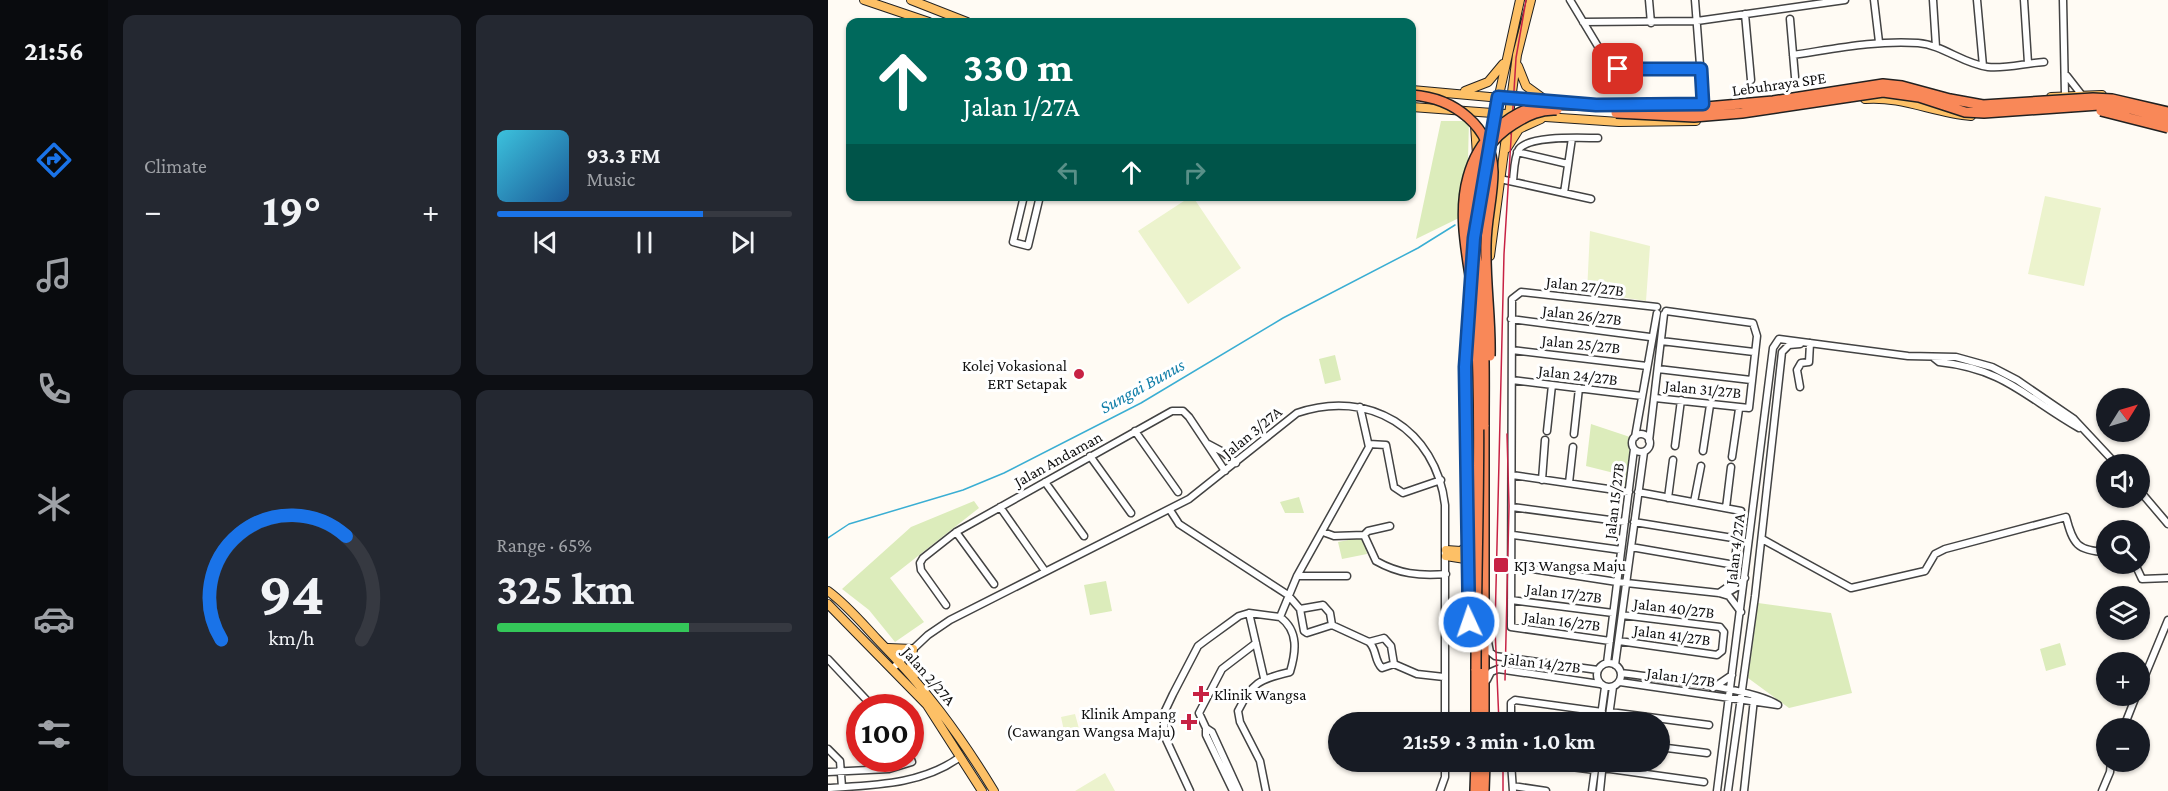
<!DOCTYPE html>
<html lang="en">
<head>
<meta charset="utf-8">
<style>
	body { margin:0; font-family:"Crimson Pro",serif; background:#242831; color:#f1f3f6; height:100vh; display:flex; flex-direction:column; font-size:22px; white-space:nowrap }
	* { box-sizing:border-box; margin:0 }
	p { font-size:20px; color:#9ea1a6 }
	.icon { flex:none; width:33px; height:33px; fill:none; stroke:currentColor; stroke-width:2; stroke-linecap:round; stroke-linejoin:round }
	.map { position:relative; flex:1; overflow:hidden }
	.sheet { display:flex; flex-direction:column; gap:15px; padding:15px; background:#0d0f14; width:720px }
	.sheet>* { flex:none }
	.banner { position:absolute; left:18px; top:18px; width:570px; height:183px; border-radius:12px; box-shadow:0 2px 4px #0004; background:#00695c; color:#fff; overflow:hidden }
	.needle { width:39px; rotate:53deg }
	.controls { position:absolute; left:1268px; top:388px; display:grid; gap:12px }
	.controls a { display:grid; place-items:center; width:54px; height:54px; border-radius:50%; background:#171b24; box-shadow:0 2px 4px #0004; font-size:30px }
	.speed { position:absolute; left:18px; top:694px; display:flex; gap:12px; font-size:30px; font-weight:700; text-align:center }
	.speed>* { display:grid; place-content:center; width:78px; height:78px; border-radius:50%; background:#171b24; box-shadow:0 2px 4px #0004; line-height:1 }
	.speed .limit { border:9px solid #d22; background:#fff; color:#111 }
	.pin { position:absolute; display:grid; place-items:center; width:51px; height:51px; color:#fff; margin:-26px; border-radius:12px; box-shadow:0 3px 9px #0006 }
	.me { position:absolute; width:66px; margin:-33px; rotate:357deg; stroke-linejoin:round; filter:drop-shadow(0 0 4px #0008) }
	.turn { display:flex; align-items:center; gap:21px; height:126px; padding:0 18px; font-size:27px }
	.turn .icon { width:78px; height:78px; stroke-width:2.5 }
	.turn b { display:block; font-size:42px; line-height:51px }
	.lanes { display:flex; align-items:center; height:57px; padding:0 18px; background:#0003; justify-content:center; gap:30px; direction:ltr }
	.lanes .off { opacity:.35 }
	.big { font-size:45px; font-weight:700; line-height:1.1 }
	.sheet .tile { flex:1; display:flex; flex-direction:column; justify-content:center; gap:9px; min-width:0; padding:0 21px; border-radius:12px; background:#242831 }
	.sheet .dial { align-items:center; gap:0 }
	.dial svg { height:156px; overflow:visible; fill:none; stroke:#363941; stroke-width:7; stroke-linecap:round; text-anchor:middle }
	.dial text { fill:#f1f3f6; stroke:none }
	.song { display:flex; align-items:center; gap:18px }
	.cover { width:72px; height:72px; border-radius:9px; background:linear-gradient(135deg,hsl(190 70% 55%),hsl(210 70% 35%)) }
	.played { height:6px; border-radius:3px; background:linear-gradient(90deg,#1a73e8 70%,#363941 70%) }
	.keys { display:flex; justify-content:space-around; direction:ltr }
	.heat { display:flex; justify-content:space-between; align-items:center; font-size:33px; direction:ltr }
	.charge { height:9px; border-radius:4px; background:linear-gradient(90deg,#34c759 65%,#363941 0) }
	.sheet .tiles { flex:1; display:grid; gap:15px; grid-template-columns:repeat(2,1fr) }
	.trip { position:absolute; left:500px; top:712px; width:342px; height:60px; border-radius:30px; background:#171b24; box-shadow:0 2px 4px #0004; font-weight:700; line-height:60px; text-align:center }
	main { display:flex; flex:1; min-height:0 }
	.tab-bar { display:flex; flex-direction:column; width:108px; justify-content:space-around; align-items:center; background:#090b0e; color:#9ea1a6 }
	.tab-bar .icon { width:42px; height:42px }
	.tab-bar .selected { color:#1a73e8 }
	.tab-bar b { font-size:27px; color:#f1f3f6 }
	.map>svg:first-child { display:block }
</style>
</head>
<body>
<main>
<nav class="tab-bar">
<b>21:56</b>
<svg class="icon selected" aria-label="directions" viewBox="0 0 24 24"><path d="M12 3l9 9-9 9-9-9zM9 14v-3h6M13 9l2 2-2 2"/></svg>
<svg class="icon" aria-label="music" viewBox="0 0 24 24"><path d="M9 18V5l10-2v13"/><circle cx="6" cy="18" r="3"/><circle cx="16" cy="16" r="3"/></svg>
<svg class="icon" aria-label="phone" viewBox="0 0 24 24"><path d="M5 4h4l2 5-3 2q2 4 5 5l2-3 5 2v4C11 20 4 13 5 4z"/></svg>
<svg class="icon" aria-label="climate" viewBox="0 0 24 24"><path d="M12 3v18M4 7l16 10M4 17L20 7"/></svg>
<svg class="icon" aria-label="car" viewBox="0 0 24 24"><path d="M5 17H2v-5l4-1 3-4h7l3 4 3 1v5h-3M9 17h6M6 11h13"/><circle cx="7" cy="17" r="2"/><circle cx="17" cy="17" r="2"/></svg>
<svg class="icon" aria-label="filters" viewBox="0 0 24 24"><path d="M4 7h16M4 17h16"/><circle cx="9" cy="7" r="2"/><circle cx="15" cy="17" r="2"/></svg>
</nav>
<section class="sheet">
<div class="tiles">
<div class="tile"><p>Climate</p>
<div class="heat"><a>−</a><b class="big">19°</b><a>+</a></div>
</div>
<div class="tile">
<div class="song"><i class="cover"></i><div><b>93.3 FM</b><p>Music</p></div></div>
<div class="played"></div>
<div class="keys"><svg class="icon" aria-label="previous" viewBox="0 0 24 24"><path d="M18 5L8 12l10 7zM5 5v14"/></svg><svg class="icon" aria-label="pause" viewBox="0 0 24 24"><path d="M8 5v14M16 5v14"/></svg><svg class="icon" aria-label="next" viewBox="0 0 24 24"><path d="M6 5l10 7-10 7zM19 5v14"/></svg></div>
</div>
<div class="tile dial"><svg viewBox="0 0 100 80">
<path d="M14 69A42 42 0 1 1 86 69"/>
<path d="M14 69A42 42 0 0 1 78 16" stroke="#1a73e8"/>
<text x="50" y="56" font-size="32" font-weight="700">94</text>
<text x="50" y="72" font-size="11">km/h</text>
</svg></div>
<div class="tile"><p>Range · 65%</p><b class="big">325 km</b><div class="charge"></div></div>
</div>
</section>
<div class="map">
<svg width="1340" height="791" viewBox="0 0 1340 791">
	<rect width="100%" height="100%" fill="#fffbf4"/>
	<!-- green -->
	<path fill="#dcecbb" d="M613 121H641L640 159 631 218 588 239Z
		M507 355 513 380 497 384 491 359Z
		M763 424 802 437 799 490 785 488 786 473 758 466Z
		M471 497 476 513H457L452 502Z
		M146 501 151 508 62 578 96 622 67 642 41 610 14 589 83 527Z
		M531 538 537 543 539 554 514 559 510 542Z
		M278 581 284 611 262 615 256 585Z
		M930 603 1003 613 1024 693 961 708 920 678Z
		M1232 643 1238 665 1218 671 1212 649Z"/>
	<!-- pitch -->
	<path fill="#ecf3cd" d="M1217 196 1273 208 1256 286 1200 274Z
		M362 197H365L413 268 360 304 310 231Z
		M762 231 822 246 818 301 759 292Z
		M247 714 253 736 238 740 233 717Z
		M277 773 287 791H247Z"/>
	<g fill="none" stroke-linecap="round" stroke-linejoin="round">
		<!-- stream -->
		<path stroke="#3aaed3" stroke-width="1.5" d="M0 538 21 524 135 490 176 473 313 403 455 318 590 248 627 225"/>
		<!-- minor casing -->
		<g stroke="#434343" stroke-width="9">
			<path id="minor" d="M742 0 783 68 873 69
				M821 0 823 23
				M867 0 875 104
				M1046 0 1051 42
				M1105 0 1108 47
				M1149 0 1155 66
				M1196 0 1200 63
				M1235 0 1237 95
				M917 14 923 80
				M962 19 967 77
				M755 22 869 21 1017 0
				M965 55C1006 49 1048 40 1090 43 1115 45 1135 64 1160 67 1177 69 1198 63 1216 62
				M1239 76 1253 94
				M689 152 740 164
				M672 179 763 199
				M685 181C686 172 686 157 691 149 702 135 753 138 770 138
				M736 193 744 138
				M196 196 185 242 200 246 212 196
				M683 319 822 337
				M833 341 926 352
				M684 350 819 366
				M1106 358 1111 362C1177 369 1198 398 1251 428
				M830 369 923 380
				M684 380 814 396
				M972 387 969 370 973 363 981 362 982 343
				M827 398 921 408 929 336 925 323 838 311
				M307 431 350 492
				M719 431 724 385
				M746 434 751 388
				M804 443a9 9 0 1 1 18 0a9 9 0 1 1-18 0Z
				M807 437 829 313
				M821 441 836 314
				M380 444 395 452 408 463
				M541 444 558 445 566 487 575 493 613 480
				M847 446 853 400
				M875 451 882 405
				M262 456 303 513
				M904 457 911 409
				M684 475 801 492
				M714 480 717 440
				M217 482 256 536
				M741 483 745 447
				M1311 490 1340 524
				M810 492 913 511 904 584 891 593
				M840 498 845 460
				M866 502 873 466
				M172 507 217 571
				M684 507 797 522
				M898 508 903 467
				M342 510 351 524 460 595 472 609 476 631 479 633 504 625 502 613 495 605 472 609
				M806 522 911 539
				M128 532 166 584
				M495 532 506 536 536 535 548 561C571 574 591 576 618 574
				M536 535 540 531 562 526
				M685 535 793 550
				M934 539 1023 588 1097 571 1107 554 1117 549 1238 517C1245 544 1249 551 1278 552
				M803 547 907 565
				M1307 564 1314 579 1340 578
				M685 566 789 582 891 593 901 596 913 612
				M469 576H519
				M897 594 909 587 917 578
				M683 600 785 613
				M118 605 93 570 92 563 95 558 128 532 344 411H355L361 417 397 471
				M421 613 436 678
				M452 617 469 576 541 447 532 407
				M504 625 541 642C549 649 546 661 554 668L566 664 563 646 556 638 541 642
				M659 637 662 652 667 656 770 670
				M782 641 683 627 684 299 693 292 829 307
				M791 641 889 655 894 651 896 632 892 627 794 615
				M0 659 46 708
				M769 675a12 12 0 1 1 24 0a12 12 0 1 1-24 0Z
				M779 663 806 449
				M566 664 589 674 616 677
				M787 665 816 452
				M65 668 100 635 122 620 361 499 469 413C541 388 608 429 617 505V723
				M659 680 663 672 670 669 772 684
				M792 682 950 705C926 688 828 678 793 673
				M885 688 904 675
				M1311 690 1340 620
				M782 712 881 725
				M683 723V703L687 700 774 712
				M772 723 777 687
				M780 723 785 687
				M378 728V735L405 791
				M1295 729 1308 696
				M831 747 879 753
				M0 749 12 761 14 787
				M683 762 685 791
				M704 762 767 770
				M775 768 876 782
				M0 772 61 769 84 762 82 757
				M685 786 718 791
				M0 788C45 785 94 785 132 757
				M362 791 336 735V713L345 694 370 646 378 640 411 616 421 613 452 617C471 631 468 652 462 672 431 679 424 683 410 711L412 722 432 761 438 791
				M411 791 384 732 378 728 371 713 394 669 428 643
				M612 791 617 777V762
				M764 791 768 762
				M772 791 775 762
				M889 791 945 348 951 339 1080 356 1128 357 1164 367 1189 380 1246 419 1289 465
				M900 791 927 596 954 352 961 345 972 344
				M916 791 926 699
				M1274 791 1282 772 1283 762"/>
		</g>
		<!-- major casing -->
		<g stroke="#212121" stroke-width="10">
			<path id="major" d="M36 0 101 22
				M83 0 139 22
				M690 66 698 86 716 99
				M584 90 718 102
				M637 91 660 82 675 64
				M1223 97 1274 95
				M1037 99C1074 96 1106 113 1143 116
				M584 107 691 115
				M703 116 791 122 868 121
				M647 125 649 155
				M662 136 692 0
				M679 148 691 129 713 119
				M648 225 660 151
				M662 256 689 55 703 0
				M642 294 640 346 646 464 645 546
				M618 550 633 551 643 543
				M618 556 637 559 643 564
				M0 591C19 605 34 623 49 639 97 688 130 732 166 791
				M0 604 99 705 154 791
				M60 648 85 649 83 664 86 675"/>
		</g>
		<!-- highway casing -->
		<g stroke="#212121" stroke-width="12">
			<path id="highway" d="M638 465 637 367 640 346
				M648 723V669
				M656 723V425
				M647 791 648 762
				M656 791 657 762"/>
		</g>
		<!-- minor -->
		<use href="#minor" stroke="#fff" stroke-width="6"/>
		<!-- major -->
		<use href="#major" stroke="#fdc066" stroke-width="8"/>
		<!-- highway -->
		<use href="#highway" stroke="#f98858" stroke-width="9"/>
		<!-- tram -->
		<path stroke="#c72244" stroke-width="1.5" d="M677 680 681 506 679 434
			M671 723 667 628 676 254 688 58 698 0
			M675 791V762"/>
		<!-- highway-bridge casing -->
		<g stroke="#212121" stroke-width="12" stroke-linecap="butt">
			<path id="highway-bridge" d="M584 95C626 98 664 126 665 172 665 196 658 221 658 245 657 282 663 319 662 356
				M1273 111 1340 128
				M788 113 866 117 914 113 1055 92 1091 97 1137 112 1156 113 1271 105 1302 109 1340 119
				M656 425C656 384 657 342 654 301 649 241 622 163 686 124 700 115 713 109 729 110
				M638 465 643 643
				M648 669C648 554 654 437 648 322 645 275 627 223 640 177 650 139 678 114 714 104L867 108 945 101 1055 84 1074 86 1122 99 1155 105 1265 98 1284 99 1340 112"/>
		</g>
		<!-- highway-bridge -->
		<use href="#highway-bridge" stroke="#f98858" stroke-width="9"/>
	</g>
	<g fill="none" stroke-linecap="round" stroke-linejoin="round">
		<!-- route casing -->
		<g stroke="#114b97" stroke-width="15">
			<path id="route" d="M641 622 637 367 646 238 670 97 768 105 875 104 873 69H790"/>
		</g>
		<!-- route -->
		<use href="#route" stroke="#1a73e8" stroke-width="10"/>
	</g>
	<!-- markers -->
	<g fill="#c72244" stroke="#fff" stroke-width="2">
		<circle cx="251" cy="374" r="6"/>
		<rect x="665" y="557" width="16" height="16" rx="3"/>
		<path d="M370 685h6v6h6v6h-6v6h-6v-6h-6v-6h6z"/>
		<path d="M358 713h6v6h6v6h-6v6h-6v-6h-6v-6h6z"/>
	</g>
	<g text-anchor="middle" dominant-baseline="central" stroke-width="6" stroke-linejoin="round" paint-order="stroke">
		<!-- street labels -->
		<g font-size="16" fill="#101010" stroke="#fff">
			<text transform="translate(951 84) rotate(-8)">Lebuhraya SPE</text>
			<text transform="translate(757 286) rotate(7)">Jalan 27/27B</text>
			<text transform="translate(754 315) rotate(7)">Jalan 26/27B</text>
			<text transform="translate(753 344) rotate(6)">Jalan 25/27B</text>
			<text transform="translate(750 375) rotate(7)">Jalan 24/27B</text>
			<text transform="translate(875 389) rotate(6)">Jalan 31/27B</text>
			<text transform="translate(424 432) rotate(-39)">Jalan 3/27A</text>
			<text transform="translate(230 459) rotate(-29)">Jalan Andaman</text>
			<text transform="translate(786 501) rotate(-83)">Jalan 15/27B</text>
			<text transform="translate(907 549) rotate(-83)">Jalan 4/27A</text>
			<text transform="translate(736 593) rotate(7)">Jalan 17/27B</text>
			<text transform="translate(846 608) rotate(7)">Jalan 40/27B</text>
			<text transform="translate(734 621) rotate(7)">Jalan 16/27B</text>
			<text transform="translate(844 635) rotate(8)">Jalan 41/27B</text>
			<text transform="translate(714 663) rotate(7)">Jalan 14/27B</text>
			<text transform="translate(101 676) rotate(49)">Jalan 2/27A</text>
			<text transform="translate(853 677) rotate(8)">Jalan 1/27B</text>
		</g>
		<!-- poi labels -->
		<g font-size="16" fill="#101010" stroke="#fff" text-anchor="end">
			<text x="239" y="365">Kolej Vokasional<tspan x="239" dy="18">ERT Setapak</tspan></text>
			<text x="686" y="565" text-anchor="start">KJ3 Wangsa Maju</text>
			<text x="386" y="694" text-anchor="start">Klinik Wangsa</text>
			<text x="348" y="713">Klinik Ampang<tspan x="348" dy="18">(Cawangan Wangsa Maju)</tspan></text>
		</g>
		<!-- water labels -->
		<g font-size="18" font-style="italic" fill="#137fa9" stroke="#fff">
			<text transform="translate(314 386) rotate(-29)">Sungai Bunus</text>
		</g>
	</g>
</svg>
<div class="controls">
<a><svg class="needle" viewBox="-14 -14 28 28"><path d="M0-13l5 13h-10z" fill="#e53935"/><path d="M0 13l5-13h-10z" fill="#9ea1a6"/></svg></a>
<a><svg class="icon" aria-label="sound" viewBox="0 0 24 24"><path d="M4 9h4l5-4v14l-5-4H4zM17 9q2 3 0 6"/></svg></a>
<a><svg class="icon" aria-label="search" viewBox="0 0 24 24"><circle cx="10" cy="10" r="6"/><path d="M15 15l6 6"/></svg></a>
<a><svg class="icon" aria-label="layers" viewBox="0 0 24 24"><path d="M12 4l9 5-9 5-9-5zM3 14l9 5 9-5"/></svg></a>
<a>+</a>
<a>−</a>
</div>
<div class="speed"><div class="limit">100</div></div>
<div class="pin" style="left:790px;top:69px;background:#d93025"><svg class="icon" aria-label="arrive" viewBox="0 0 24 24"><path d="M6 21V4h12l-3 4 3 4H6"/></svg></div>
<svg class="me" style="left:641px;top:622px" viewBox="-20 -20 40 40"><circle r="17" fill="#1a73e8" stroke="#fff" stroke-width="3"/><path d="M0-11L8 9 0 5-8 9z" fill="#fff"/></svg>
<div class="trip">21:59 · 3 min · 1.0 km</div>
<div class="banner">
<div class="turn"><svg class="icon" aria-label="ahead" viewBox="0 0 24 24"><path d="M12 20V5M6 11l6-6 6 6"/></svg><div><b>330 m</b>Jalan 1/27A</div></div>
<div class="lanes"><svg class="icon off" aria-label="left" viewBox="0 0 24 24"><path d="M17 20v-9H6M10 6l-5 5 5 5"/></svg><svg class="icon" aria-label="ahead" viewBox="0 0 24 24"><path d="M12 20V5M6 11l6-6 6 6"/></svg><svg class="icon off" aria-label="right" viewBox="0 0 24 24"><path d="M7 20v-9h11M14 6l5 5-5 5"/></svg></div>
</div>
</div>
</main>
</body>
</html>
